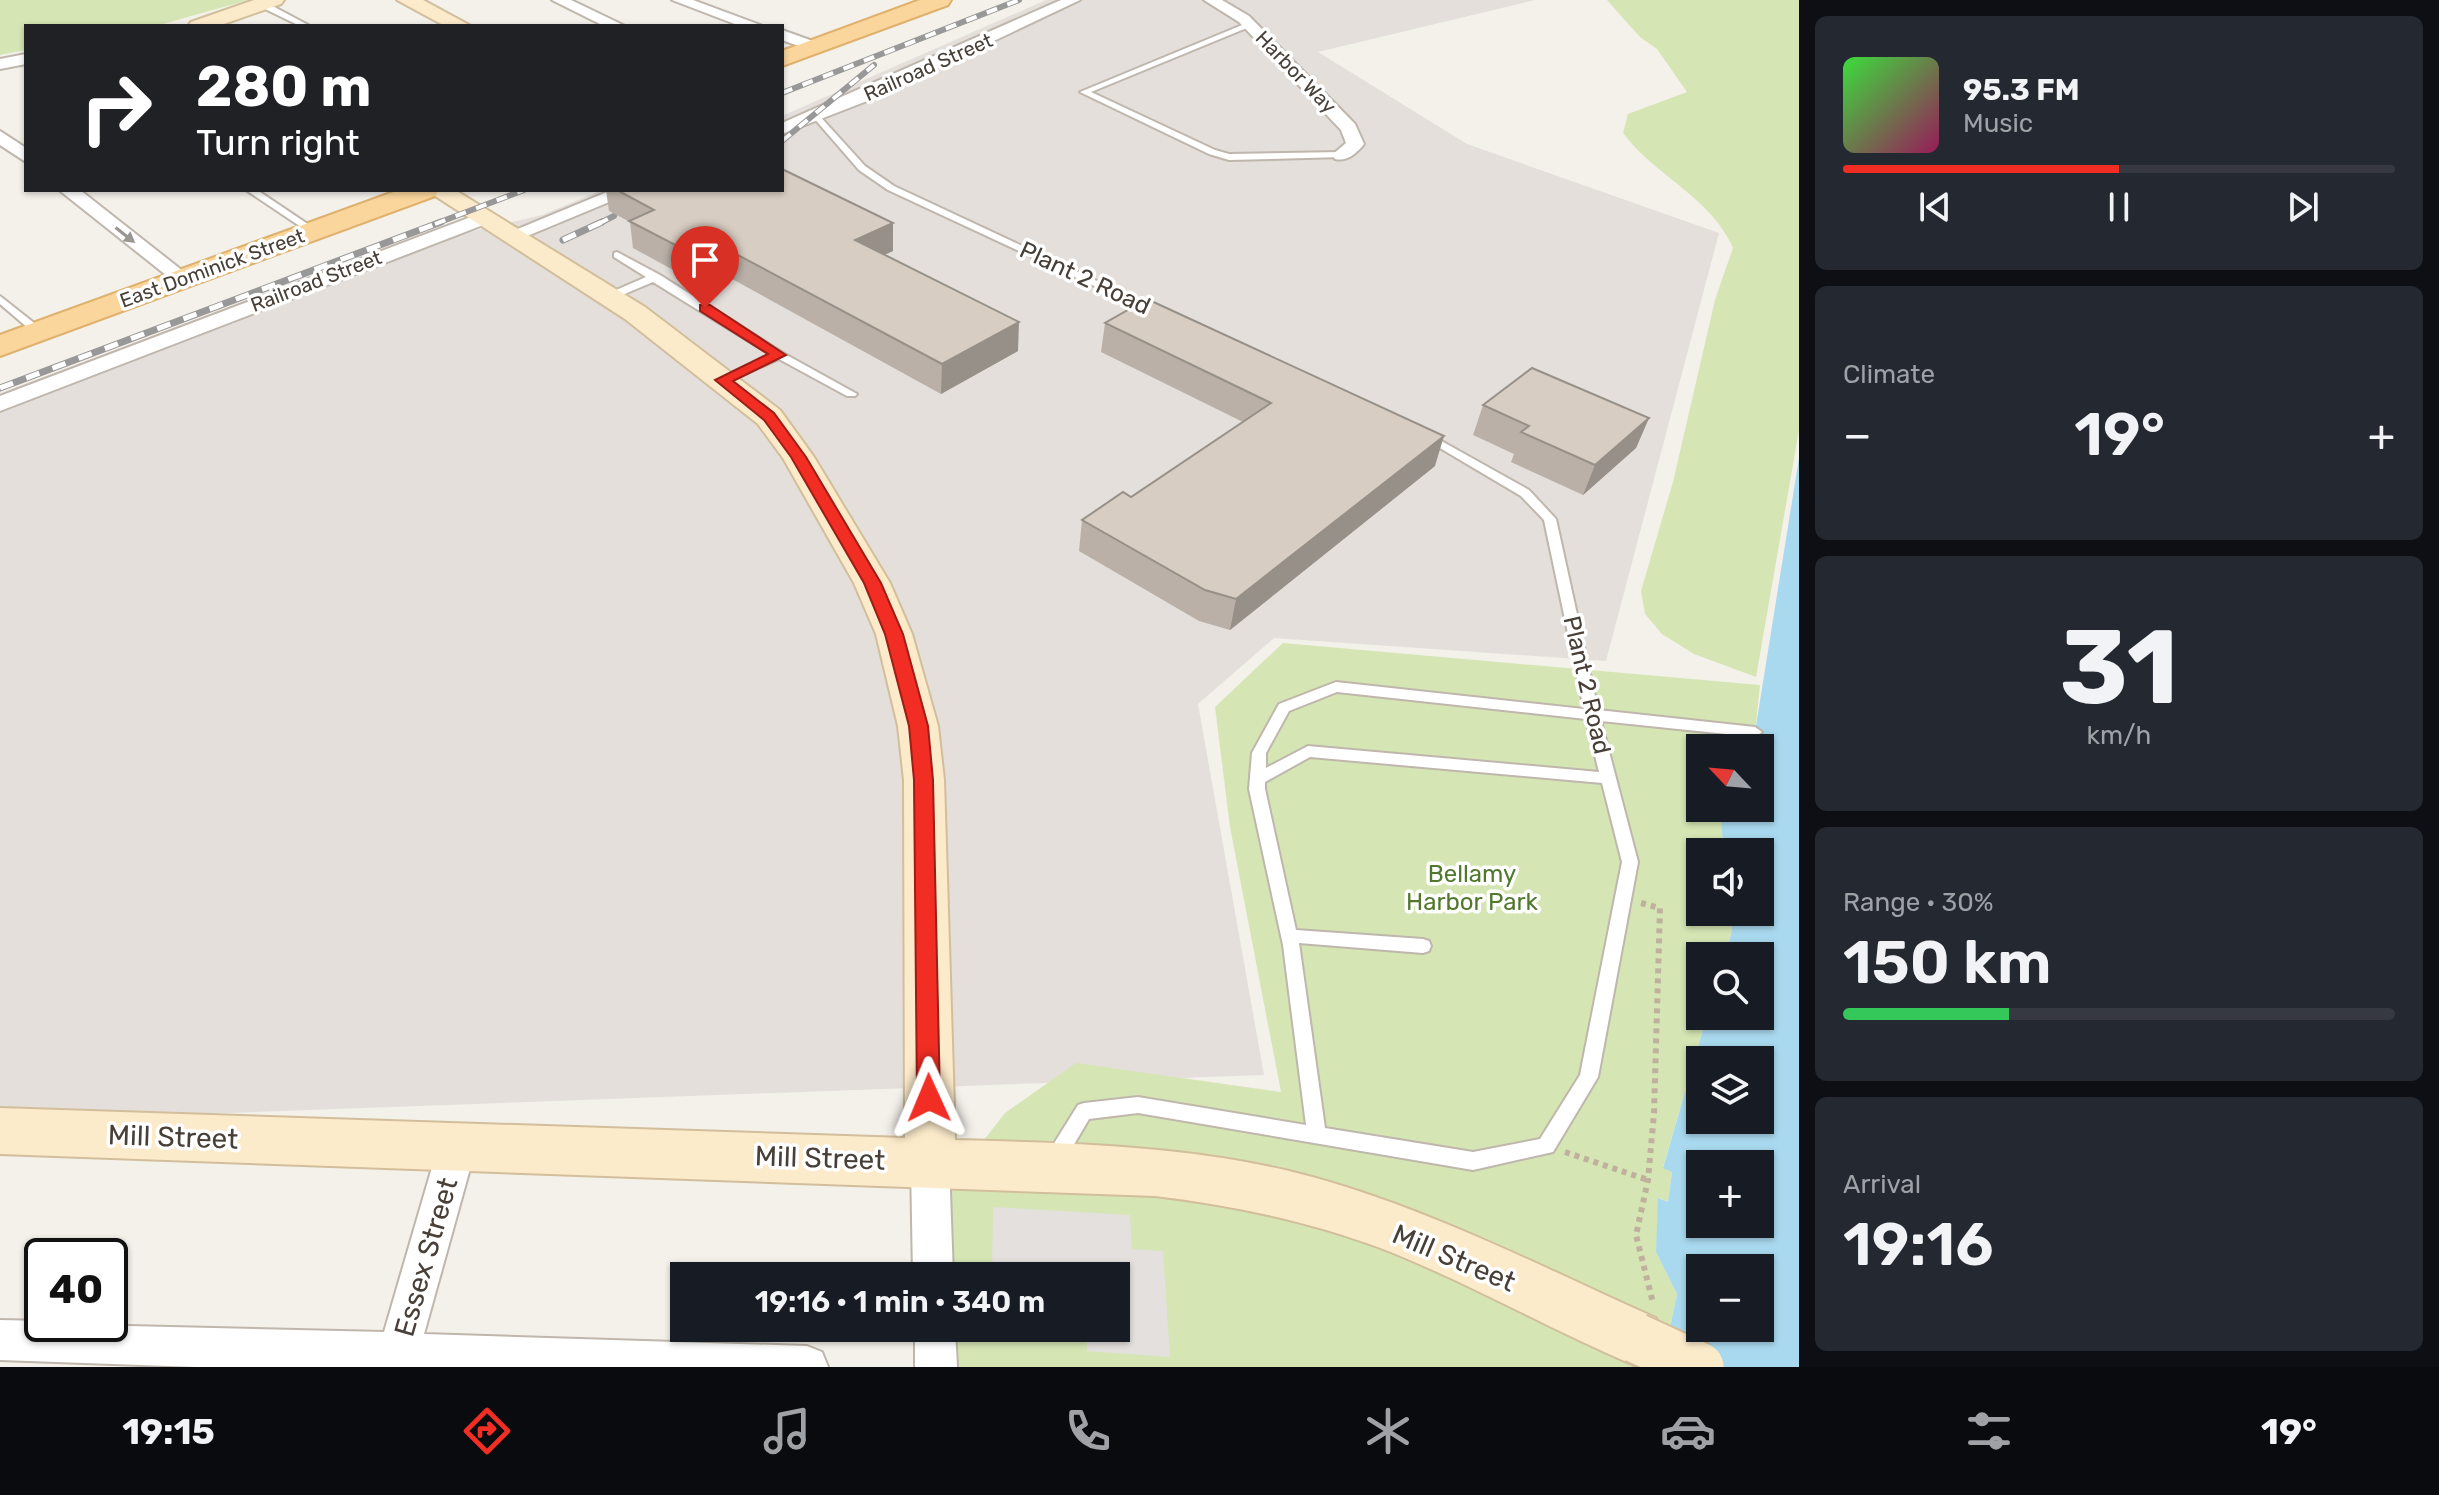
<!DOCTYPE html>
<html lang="en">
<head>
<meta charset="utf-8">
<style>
	body { margin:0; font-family:Rubik,sans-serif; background:#242831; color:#f1f3f6; height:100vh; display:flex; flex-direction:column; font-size:30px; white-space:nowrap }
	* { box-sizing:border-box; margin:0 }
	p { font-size:26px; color:#9ea1a6 }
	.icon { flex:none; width:44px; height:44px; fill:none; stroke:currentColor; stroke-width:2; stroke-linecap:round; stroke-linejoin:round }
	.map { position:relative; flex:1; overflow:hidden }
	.side { display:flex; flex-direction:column; gap:16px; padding:16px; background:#0d0f14; width:640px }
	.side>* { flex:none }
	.top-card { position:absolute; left:24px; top:24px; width:760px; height:168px; border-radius:0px; box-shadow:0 2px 6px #0004; background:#202124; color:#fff; overflow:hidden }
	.needle { width:52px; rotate:296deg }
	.controls { position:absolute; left:1686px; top:734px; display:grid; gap:16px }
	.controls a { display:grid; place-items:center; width:88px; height:88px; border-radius:0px; background:#171b24; box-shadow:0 2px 6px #0004; font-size:40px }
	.speed { position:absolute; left:24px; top:1238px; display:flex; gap:16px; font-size:40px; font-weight:700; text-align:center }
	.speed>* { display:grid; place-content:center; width:104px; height:104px; border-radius:50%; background:#171b24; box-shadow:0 2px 6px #0004; line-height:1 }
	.speed .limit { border:4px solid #111; border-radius:12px; background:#fff; color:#111 }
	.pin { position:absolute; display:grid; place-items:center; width:68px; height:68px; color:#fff; margin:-82px -34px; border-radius:50% 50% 50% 0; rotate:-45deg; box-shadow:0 0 8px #0007 }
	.pin .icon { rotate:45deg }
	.me { position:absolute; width:88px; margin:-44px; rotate:359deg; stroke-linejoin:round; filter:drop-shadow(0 0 6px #0008) }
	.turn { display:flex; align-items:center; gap:28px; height:168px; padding:0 40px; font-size:36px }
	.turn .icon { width:104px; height:104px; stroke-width:2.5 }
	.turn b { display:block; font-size:56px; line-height:68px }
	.big { font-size:60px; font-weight:600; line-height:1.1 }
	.side .tile { flex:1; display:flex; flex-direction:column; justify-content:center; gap:12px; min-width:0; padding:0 28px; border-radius:12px; background:#242831 }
	.side .dial { align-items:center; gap:0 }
	.dial b { font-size:104px; line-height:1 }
	.song { display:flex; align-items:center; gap:24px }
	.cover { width:96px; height:96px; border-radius:12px; background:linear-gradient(135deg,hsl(120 70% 55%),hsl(330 70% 35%)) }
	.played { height:8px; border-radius:4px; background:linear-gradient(90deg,#f12d24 50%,#363941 50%) }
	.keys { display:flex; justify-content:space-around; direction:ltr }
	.heat { display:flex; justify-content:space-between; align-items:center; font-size:44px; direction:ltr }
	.charge { height:12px; border-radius:6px; background:linear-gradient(90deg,#34c759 30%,#363941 0) }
	.trip { position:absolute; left:670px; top:1262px; width:460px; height:80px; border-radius:0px; background:#171b24; box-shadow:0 2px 6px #0004; font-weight:600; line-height:80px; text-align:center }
	.tabs { display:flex; height:128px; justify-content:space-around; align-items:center; background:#090b0e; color:#9ea1a6 }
	.tabs .icon { width:56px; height:56px }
	.tabs .current { color:#f12d24 }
	.tabs b { font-size:36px; color:#f1f3f6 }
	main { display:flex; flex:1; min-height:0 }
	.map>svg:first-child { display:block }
</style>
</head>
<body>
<main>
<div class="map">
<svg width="1799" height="1367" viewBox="0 0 1799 1367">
	<rect width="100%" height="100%" fill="#f4f0ea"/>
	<!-- industrial -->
	<path fill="#e4dfdb" d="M1046 0H1535L1318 52 1467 144 1719 233 1606 661 1274 638 1198 704 1264 1075 145 1116 0 1111V411L453 236 542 215 602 190H782V116Z"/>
	<!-- green -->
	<path fill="#d5e6b4" d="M0 0H248L156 26H26V50L0 55Z
		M1607 0H1799V430L1756 677 1694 654 1662 634 1645 614 1641 591 1673 482 1715 300 1733 248C1711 197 1655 176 1623 133L1628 114 1687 92 1657 49 1640 37Z
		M1283 643 1760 685 1755 732 1749 748H1700V808H1726L1721 823 1724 852H1700V912H1730L1732 931 1725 956H1700V1016H1707L1663 1167 1672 1171 1668 1202 1659 1198 1656 1252 1677 1294 1662 1367H944L943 1328H1116V1276H945L949 1185 1005 1113 1076 1063 1281 1092 1230 827 1215 707Z"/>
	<!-- parking -->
	<path fill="#e3e0de" d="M993 1207 1130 1215 1132 1249 1163 1251 1170 1357 1087 1351 1086 1328H1116V1276H992Z"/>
	<!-- water -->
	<path fill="#a9d9ee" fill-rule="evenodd" d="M1799 458V1367H1662L1677 1294 1656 1252 1658 1198 1668 1202 1672 1172 1663 1168 1707 1016H1760V956H1725L1732 931 1730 912H1760V852H1724L1721 823 1726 808H1760V748H1749L1755 732ZM1700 1060H1760V1120H1700ZM1700 1164H1760V1224H1700ZM1700 1268H1760V1328H1700Z"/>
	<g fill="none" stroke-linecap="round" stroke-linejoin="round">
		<!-- lane casing -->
		<g stroke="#bfb6ac" stroke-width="4">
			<path id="lane" d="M259 2H265L310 26H300L259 6Z
				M1247 23 1254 25 1091 92 1215 150 1229 154 1341 152 1344 153V157L1229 160 1209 154 1080 92Z
				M816 112 865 166 894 186 1159 310 1154 313 1150 312 888 190 859 170 813 117 812 115Z
				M246 190H257L318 231 310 233Z
				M617 252 660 275 783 353 857 394 855 396H847L779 359 727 382H719V378L771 355 653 282 615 298H607V294L646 277 614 257V253Z
				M0 296 43 330V334H35L0 304Z
				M1427 433 1529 490 1556 519 1598 710 1755 727 1762 732 1755 737 1601 721 1638 862 1598 1077 1553 1152 1473 1170 1138 1113 1089 1119 1062 1165 1055 1168 1048 1165 1046 1159 1048 1153 1078 1105 1084 1103 1138 1097 1306 1125 1283 945 1249 789 1252 753 1279 704 1336 682 1584 709 1544 520 1521 496 1423 438V434ZM1337 692 1586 719 1599 772 1308 746 1266 768V753L1289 711ZM1310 757 1602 783 1622 862 1580 1075 1540 1139 1473 1152 1325 1128 1299 943 1423 953 1429 951 1431 946 1429 941 1423 939 1296 930 1265 789V782Z"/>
		</g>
		<!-- street casing -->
		<g stroke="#bfb6ac" stroke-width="4">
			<path id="street" d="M552 0H571L625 26H604Z
				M672 0H693L763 26H740Z
				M1061 0H1080L867 101 782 134V123Z
				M1204 0H1222L1249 16 1355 124 1364 144C1357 153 1347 162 1335 159L1332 155 1346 143 1341 130 1239 22Z
				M782 30 821 44 823 47 815 52 782 40Z
				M26 54V64L0 69V59Z
				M0 131 26 148V162L0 145Z
				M59 190H80L193 279 190 283H176Z
				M612 190H638L520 239H506L503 235Z
				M484 212 493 218 491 222 0 411V396Z
				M457 1130 470 1135 476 1147 424 1334 807 1346 822 1352 828 1367H196L0 1360V1320L42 1321V1324L384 1332 438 1147 444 1135Z
				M930 1145 943 1150 949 1162 953 1276H913L911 1162 917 1150Z
				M915 1328H955L957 1367H915Z"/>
		</g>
		<!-- secondary casing -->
		<g stroke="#d2be9b" stroke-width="4">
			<path id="secondary" d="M254 0H284L281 4 218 26H188L191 22Z
				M397 0H423L471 26H445Z
				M426 190H455L645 307 780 410 814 457 890 583 912 634 938 726 944 780 955 1140C1066 1143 1176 1145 1285 1170 1415 1201 1535 1264 1656 1318L1664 1338 1656 1358 1636 1366C1548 1329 1465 1280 1375 1246 1304 1220 1230 1205 1155 1196L0 1154V1108L905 1138 904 780 898 726 876 634 854 583 783 458 758 424 625 319Z"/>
		</g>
		<!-- primary casing -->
		<g stroke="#dfb16c" stroke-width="4">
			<path id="primary" d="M920 0H951L948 5 782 66V51Z
				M399 190H439L435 196 0 356V335Z"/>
		</g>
		<!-- path -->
		<path stroke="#c0b19e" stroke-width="6" stroke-dasharray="5 5" stroke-linecap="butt" d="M1641 903 1660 908 1654 1113 1648 1180 1636 1235 1653 1303
			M1565 1152 1648 1180"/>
		<!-- lane -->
		<use href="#lane" fill="#fff" fill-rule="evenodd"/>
		<!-- street -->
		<use href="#street" fill="#fff" fill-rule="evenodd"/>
		<!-- secondary -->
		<use href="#secondary" fill="#fcebcb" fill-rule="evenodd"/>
		<!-- primary -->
		<use href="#primary" fill="#fad69d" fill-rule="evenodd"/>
		<!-- rail-far1 casing -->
		<g stroke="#989898" stroke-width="6">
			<path id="rail-far1" d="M782 93 1019 0
				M782 141 874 65
				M435 224 524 190
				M598 224 614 216"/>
		</g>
		<!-- rail casing -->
		<g stroke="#989898" stroke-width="7">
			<path id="rail" d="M563 240 602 222
				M0 388 441 222"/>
		</g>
		<!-- rail-far1 -->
		<use href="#rail-far1" stroke="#fff" stroke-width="4" stroke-dasharray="11" stroke-linecap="butt"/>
		<!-- rail -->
		<use href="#rail" stroke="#fff" stroke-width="5" stroke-dasharray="14" stroke-linecap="butt"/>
		<!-- secondary-bridge casing -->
		<g stroke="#d2be9b" stroke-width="53" stroke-linecap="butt">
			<path id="secondary-bridge" d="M1636 1338 1699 1367"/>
		</g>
		<!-- secondary-bridge -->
		<use href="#secondary-bridge" stroke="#fcebcb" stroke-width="49"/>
	</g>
	<!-- wall -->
	<path fill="#bab0a7" d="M784 170 893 251 884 254 1018 351 941 394 723 274 715 278 701 271 686 277 633 248 630 222 609 211 606 190H782Z
		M1105 323 1435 466 1230 630 1199 621 1079 551 1082 520 1131 497 1243 422 1101 352Z
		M1483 405 1649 418 1636 448 1583 495 1511 462 1514 454 1473 435Z"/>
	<!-- shaded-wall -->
	<path fill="#979088" d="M893 223V251L856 268 855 240Z
		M698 243 701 271 686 277 683 249Z
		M721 246 723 274 715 278 712 250Z
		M1019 322 1018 351 941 394 942 364Z
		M1649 418 1636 448 1583 495 1595 465Z
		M1444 436 1435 466 1230 630 1236 599Z"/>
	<!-- building -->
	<path fill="#d8cdc2" stroke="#979088" stroke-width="2" d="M782 169 893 223 855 240 1019 322 942 364 721 246 712 250 698 243 683 249 629 221 654 210 617 190H782Z
		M1147 299 1444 436 1236 599 1205 590 1082 520 1123 492 1131 497 1271 403 1105 323Z
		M1532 368 1649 418 1595 465 1521 432 1529 426 1483 405Z"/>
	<!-- one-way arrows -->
	<defs><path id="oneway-solid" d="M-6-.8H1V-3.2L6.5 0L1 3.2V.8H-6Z" transform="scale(2)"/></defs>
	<use fill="#9a9692" href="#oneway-solid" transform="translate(125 235) rotate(38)"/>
	<!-- route -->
	<path fill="#f12d24" stroke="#9d1d17" stroke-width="2" d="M700 305H710L786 355 733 381 774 413 806 457 881 583 903 634 928 726 933 780 940 1098 937 1106 929 1109 920 1106 917 1098 914 780 909 726 885 634 864 583 791 457 764 420 715 380 768 354 700 311Z"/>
	<g text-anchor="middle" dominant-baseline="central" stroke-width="7" stroke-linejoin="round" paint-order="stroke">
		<!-- far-street labels -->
		<g font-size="20" fill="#484038" stroke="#fff">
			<text transform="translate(928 67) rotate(-24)">Railroad Street</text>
			<text transform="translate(1296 72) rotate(46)">Harbor Way</text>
			<text transform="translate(212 268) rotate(-20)">East Dominick Street</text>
			<text transform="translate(316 281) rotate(-21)">Railroad Street</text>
		</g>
		<!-- street labels -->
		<g font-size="24" fill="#484038" stroke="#fff">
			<text transform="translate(1085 278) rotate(25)">Plant 2 Road</text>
			<text transform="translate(1587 685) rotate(77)">Plant 2 Road</text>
		</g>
		<!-- park labels -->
		<g font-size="24" fill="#51782d" stroke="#fff">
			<text x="1472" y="874">Bellamy<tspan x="1472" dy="28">Harbor Park</tspan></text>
		</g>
		<!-- near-street labels -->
		<g font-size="28" fill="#484038" stroke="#fff">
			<text transform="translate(173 1137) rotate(2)">Mill Street</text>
			<text transform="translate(820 1158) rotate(2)">Mill Street</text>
			<text transform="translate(426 1257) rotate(-74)">Essex Street</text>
			<text transform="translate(1454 1258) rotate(23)">Mill Street</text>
		</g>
	</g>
</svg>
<div class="controls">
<a><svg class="needle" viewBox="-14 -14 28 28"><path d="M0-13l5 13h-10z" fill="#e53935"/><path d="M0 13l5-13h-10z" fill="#9ea1a6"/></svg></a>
<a><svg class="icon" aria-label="sound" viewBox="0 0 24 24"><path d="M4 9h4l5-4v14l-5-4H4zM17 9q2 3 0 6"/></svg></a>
<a><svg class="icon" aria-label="search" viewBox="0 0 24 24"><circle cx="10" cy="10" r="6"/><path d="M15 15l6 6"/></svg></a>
<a><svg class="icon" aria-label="layers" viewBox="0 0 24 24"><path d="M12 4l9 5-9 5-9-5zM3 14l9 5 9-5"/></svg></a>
<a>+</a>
<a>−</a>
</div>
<div class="speed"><div class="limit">40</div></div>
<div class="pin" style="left:705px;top:308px;background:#d93025"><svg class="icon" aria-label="arrive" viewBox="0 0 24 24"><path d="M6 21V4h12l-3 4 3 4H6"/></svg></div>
<svg class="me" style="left:929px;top:1098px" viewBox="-20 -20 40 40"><path d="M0-17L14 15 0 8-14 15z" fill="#f12d24" stroke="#fff" stroke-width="4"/></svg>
<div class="trip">19:16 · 1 min · 340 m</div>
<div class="top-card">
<div class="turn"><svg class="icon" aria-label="right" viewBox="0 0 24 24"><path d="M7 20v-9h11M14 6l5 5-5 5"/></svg><div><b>280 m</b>Turn right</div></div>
</div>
</div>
<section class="side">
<div class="tile">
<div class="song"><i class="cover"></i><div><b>95.3 FM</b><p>Music</p></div></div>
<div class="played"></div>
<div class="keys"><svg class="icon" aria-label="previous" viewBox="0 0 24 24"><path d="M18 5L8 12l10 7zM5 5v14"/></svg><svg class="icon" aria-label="pause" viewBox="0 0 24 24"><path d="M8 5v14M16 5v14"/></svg><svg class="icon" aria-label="next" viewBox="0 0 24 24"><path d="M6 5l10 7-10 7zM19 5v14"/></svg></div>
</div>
<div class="tile"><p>Climate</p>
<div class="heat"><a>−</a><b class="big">19°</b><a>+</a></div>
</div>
<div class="tile dial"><b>31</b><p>km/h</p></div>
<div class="tile"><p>Range · 30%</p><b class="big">150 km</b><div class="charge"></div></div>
<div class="tile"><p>Arrival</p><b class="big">19:16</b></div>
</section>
</main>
<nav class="tabs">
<b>19:15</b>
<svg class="icon current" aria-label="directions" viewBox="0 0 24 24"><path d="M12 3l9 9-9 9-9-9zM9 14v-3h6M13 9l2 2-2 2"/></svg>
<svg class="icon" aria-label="music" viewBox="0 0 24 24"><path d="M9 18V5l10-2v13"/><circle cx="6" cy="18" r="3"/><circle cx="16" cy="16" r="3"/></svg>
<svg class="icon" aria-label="phone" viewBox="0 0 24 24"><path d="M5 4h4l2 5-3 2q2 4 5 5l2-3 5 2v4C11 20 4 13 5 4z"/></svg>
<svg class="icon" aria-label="climate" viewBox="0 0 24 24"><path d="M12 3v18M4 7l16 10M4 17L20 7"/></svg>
<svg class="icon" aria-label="car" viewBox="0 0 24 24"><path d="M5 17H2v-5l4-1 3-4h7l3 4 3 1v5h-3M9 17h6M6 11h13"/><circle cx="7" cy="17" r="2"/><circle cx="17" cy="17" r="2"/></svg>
<svg class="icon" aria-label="filters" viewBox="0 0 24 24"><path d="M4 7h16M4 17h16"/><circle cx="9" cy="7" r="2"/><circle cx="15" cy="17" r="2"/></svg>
<b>19°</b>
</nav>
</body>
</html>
